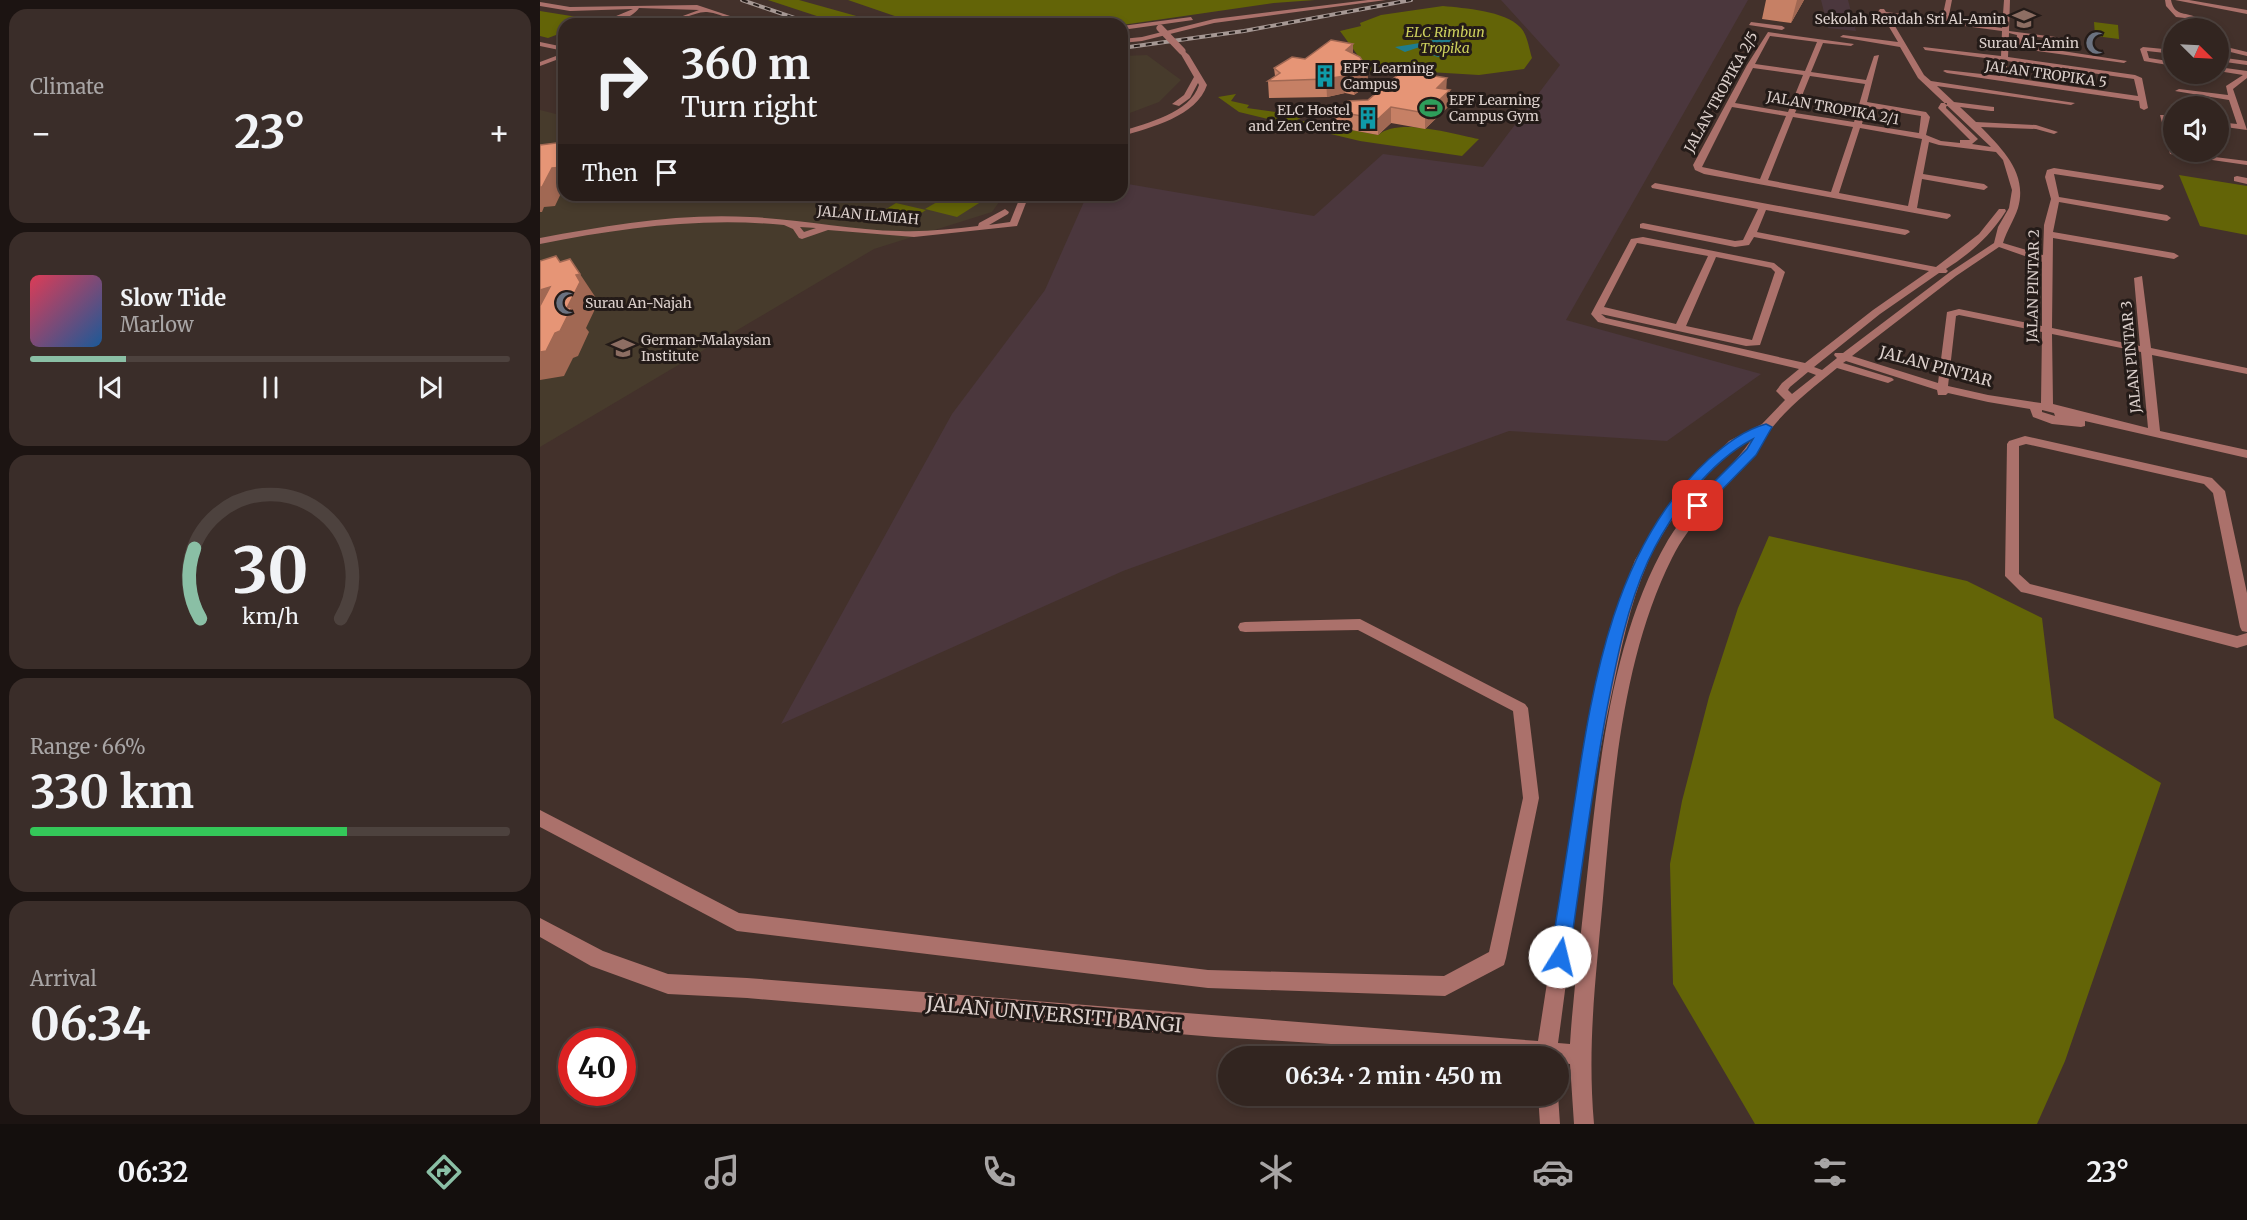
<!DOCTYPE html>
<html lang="en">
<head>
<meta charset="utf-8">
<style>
	body { margin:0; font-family:Merriweather,serif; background:#3a2d29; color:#f1f3f6; height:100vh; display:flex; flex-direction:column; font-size:22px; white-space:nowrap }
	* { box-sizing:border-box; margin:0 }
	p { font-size:20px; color:#a8a5a5 }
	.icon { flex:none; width:33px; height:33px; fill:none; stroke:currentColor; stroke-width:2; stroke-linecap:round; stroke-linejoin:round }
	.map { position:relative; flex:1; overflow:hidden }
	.details { display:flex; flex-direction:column; gap:9px; padding:9px; background:#1c1412; width:540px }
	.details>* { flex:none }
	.banner { position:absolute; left:18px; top:18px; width:570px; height:183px; border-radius:18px; box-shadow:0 3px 9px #0003,0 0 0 2px #4d423e; background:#322520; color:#f1f3f6; overflow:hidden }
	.needle { width:39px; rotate:114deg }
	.controls { position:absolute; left:1623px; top:18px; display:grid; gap:12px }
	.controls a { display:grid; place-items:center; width:66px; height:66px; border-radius:50%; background:#322520; box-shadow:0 3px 9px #0003,0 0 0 2px #4d423e; font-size:30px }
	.speed { position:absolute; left:18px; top:1028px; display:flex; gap:12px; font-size:30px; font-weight:700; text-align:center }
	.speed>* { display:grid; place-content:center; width:78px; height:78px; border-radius:50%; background:#322520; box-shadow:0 3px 9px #0003,0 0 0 2px #4d423e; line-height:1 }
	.speed .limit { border:9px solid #d22; background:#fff; color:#111 }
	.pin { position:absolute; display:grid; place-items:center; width:51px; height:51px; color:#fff; margin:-26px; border-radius:12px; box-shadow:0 3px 9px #0006 }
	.me { position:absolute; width:66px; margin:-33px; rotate:9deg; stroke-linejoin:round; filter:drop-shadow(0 0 4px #0008) }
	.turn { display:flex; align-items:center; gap:21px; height:126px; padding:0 24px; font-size:27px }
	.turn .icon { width:78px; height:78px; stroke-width:2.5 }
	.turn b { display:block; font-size:42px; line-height:51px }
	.then { display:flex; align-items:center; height:57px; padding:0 24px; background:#0003; gap:12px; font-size:22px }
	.big { font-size:45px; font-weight:700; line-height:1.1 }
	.details .tile { flex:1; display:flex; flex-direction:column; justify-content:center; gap:9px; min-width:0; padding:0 21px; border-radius:18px; background:#3a2d29 }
	.details .dial { align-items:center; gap:0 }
	.dial svg { height:156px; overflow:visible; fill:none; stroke:#4d423e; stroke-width:7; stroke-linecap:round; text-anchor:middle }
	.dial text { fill:#f1f3f6; stroke:none }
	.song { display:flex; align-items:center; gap:18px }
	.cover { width:72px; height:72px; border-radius:9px; background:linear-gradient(135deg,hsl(350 70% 55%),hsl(210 70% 35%)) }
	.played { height:6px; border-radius:3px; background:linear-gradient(90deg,#8abfa5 20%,#4d423e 20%) }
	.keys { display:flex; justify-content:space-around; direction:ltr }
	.heat { display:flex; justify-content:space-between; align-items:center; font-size:33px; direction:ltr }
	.charge { height:9px; border-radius:4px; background:linear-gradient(90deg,#34c759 66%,#4d423e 0) }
	.trip { position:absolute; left:678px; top:1046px; width:351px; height:60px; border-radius:30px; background:#322520; box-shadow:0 3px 9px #0003,0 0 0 2px #4d423e; font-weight:700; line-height:60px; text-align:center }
	.tabs { display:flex; height:96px; justify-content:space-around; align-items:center; background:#140f0d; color:#a8a5a5 }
	.tabs .icon { width:42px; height:42px }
	.tabs .current { color:#8abfa5 }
	.tabs b { font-size:27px; color:#f1f3f6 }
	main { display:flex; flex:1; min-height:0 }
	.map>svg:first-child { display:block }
</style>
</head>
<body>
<main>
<section class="details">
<div class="tile"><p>Climate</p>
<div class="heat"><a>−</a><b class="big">23°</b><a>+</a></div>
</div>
<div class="tile">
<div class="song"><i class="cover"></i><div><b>Slow Tide</b><p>Marlow</p></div></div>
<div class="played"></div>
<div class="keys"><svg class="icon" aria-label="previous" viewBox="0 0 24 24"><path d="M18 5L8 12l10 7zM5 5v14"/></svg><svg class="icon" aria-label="pause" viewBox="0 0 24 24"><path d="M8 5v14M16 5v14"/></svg><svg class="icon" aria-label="next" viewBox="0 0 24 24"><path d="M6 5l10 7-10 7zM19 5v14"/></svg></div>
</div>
<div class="tile dial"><svg viewBox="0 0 100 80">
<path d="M14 69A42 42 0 1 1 86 69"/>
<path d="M14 69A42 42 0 0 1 11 33" stroke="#8abfa5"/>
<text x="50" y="56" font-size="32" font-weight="700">30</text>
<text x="50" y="72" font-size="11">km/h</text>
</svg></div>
<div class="tile"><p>Range · 66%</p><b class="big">330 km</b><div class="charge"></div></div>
<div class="tile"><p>Arrival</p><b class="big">06:34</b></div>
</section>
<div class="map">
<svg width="1707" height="1124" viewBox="0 0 1707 1124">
	<rect width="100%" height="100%" fill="#43312b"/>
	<!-- commercial -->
	<path fill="#4b373d" d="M961 0H1208L1026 320 1221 374 1127 441 969 431 583 571 241 724 412 414 505 290 547 195H582V183L774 216 843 154 943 167 1020 65Z
		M1281 0H1308L1316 31 1288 28Z"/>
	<!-- education -->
	<path fill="#473b2c" d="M607 55 641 80 619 102 582 116V56Z
		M0 110 24 116V195H464L452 212 334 249 0 447Z"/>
	<!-- green -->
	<path fill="#636407" d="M228 0H259L345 24H301Z
		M308 0H775L734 3 582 25 378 24Z
		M903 6C924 8 965 11 980 27 987 33 989 49 992 58L984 69 939 75 872 71 832 75 800 31 821 26 820 23 841 15Z
		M0 11 56 20 45 24H24V32L8 38 0 36Z
		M1554 22 1578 25 1579 39 1555 36Z
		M696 94 691 101 709 105 707 108 758 115 765 109V112L770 113 757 120 838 135C859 117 912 134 939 139L922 156 820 141 699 112 678 97Z
		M1639 175 1707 186V235L1660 226Z
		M409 195H435L447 198 417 217 385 209Z
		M356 203 386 210 369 221 340 213Z
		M1229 536 1427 581 1502 618 1514 718 1621 783 1525 1061 1497 1124H1215L1133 984 1130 864 1142 801 1169 697 1198 608Z"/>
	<!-- water -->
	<path fill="#1f7d8d" d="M909 35 914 36 911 40 915 49 905 51 904 55 898 57 889 54 894 49C884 44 876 48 865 52L855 47 886 42Z"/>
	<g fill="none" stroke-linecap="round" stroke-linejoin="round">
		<!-- minor -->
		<path fill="#ab716b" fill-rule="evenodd" d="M828 0H846L674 23 602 41 582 43V39L602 37 674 19Z
			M1406 0H1412L1408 20 1462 28 1464 0H1470L1469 31 1531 39 1528 41 1483 35 1484 45 1587 61 1584 63 1482 49 1476 45 1477 35 1469 33 1468 57 1595 75 1602 78 1608 108 1604 110 1600 108 1599 101 1407 73 1403 71 1405 70 1460 76V60L1385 50 1383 47 1461 56 1462 31 1349 16 1384 75 1391 81 1535 103 1531 105 1397 86 1414 102 1454 107V111H1451L1420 107 1436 122 1496 125 1518 132 1514 134 1496 129 1441 127C1462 149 1488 173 1478 208 1474 220 1467 230 1463 243L1503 255 1504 225 1511 199 1505 177 1507 170 1514 168 1623 185 1624 187 1620 190 1514 174 1519 197 1627 215 1631 218 1627 221 1519 202 1513 232 1634 253 1639 256 1634 259 1513 238 1512 328 1600 346 1594 278 1602 276 1611 348 1707 368V374L1612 355 1620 431 1707 450V458L1545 421V426L1541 427 1512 424 1493 417 1490 409 1448 402 1408 393 1406 395H1398L1397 390 1306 361 1303 363 1352 378 1354 380 1348 383 1297 368C1274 387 1249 406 1231 429 1220 442 1212 457 1201 469 1176 498 1149 524 1132 558 1081 660 1073 787 1063 898 1056 977 1047 1044 1054 1124H1034L1030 1064 1018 1063V1056H940L839 1047 675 1037 207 998 128 994 51 966 0 937V918L63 951 128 974 207 978 998 1041 1042 757 1074 616 1095 560 1136 495 1189 441 1222 424 1245 400 1236 391 1242 383 1259 369 1058 322 1051 314 1091 239 1103 237 1234 263 1245 272 1220 345 1206 346 1061 314 1066 318 1265 363 1333 310 1389 271 1214 237 1209 245 1195 247 1100 228V224L1103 223 1195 241 1203 240 1218 209 1112 188 1111 186 1115 183 1368 230 1370 232 1365 235 1226 210 1217 232 1396 267 1439 234 1459 209H1465L1466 211C1450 236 1431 253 1406 269L1408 271 1406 273H1399L1340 314 1274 367 1282 370 1297 358 1294 355 1295 353H1303L1410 272 1454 243 1458 227 1469 208 1472 190 1463 160 1456 152 1399 145 1389 142 1383 174 1444 184 1448 187 1444 190 1382 179 1377 208 1410 214 1411 216 1407 219 1164 174 1155 170 1153 165 1207 65 1228 32 1314 44 1311 46 1283 43 1271 72 1326 80 1334 56 1339 55 1327 102 1386 112 1390 117 1386 135 1401 141 1420 143V140H1430L1398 108 1401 103H1407L1406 108 1438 139 1432 144 1451 147 1378 78 1360 47 1300 37 1303 35 1358 42 1342 15 1337 13 1340 9H1344L1346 12 1402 19ZM1230 36 1277 42 1265 71 1215 64ZM1467 61 1594 79 1598 96 1467 77ZM1213 68 1263 75 1248 112 1195 103ZM1270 76 1325 84 1314 122 1255 113ZM1192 107 1246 116 1220 179 1162 167ZM1326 107 1381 116 1379 133 1322 124ZM1253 117 1313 127 1291 192 1228 180ZM1320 128 1382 139 1368 206 1299 193ZM1097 243 1168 256 1136 324 1064 307ZM1459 247 1502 262V326L1419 309 1407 312 1398 383 1312 356 1416 276ZM1176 257 1231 268 1235 272 1212 340 1146 326ZM1419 315 1502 332 1501 403 1448 395 1408 386 1416 316ZM1512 334 1601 352 1608 428 1513 404ZM1268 372 1276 375 1252 394 1248 390 1250 387ZM1502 410 1514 413 1515 416 1502 412ZM1212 439C1187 475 1151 502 1128 540 1068 643 1058 779 1045 895 1040 945 1033 994 1030 1044L1018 1043C1034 928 1046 811 1071 697 1081 651 1089 605 1108 562 1126 521 1172 460 1212 439Z
			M1625 0H1631C1634 16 1645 12 1656 17L1653 19 1636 17 1626 6Z
			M1635 0H1649L1707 10V14Z
			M0 2 30 7 157 5 214 24C197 24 184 14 167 12 154 11 136 24 121 24L159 10 99 8C92 19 70 24 57 24L93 9 30 11 0 6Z
			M651 17 653 20 582 30V26Z
			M1211 22 1242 26 1245 28 1242 30 1209 25Z
			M0 42 24 47V51L0 46Z
			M1678 45 1707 52V56L1678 49Z
			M1603 47 1634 50V54L1607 51 1609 58 1634 62V66L1604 61 1600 49Z
			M642 49 649 55 667 85C657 116 610 128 582 136V131C607 123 650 113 659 85L658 83 650 98 639 106 632 104 644 95 654 77 639 51Z
			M24 53V57L0 66V62Z
			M1678 57 1707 61V65L1678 61Z
			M1678 67 1707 71V78L1693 89 1707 130 1678 126V122L1697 124 1689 100 1635 91 1639 89 1688 95 1686 86 1703 75 1678 71Z
			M1620 115H1634V119H1627L1634 140V152L1707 161V165L1630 154Z
			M1697 176 1707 178V184L1694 181V177Z
			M481 195H489L477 226 374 237 288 230 262 239 259 238 253 229 244 225C161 217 81 228 0 244V238C69 225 139 213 210 217 260 219 310 230 360 231 386 232 412 229 438 226L439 223 465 209 469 212 468 214 449 225 470 222ZM260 227 276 228 264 232Z
			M1485 436 1672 478 1685 491 1707 593V632L1702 631 1700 627 1673 493 1664 484 1486 444 1479 446V574L1490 584 1697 636 1707 633V645L1697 648 1486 593 1481 592 1465 576 1467 444 1469 441Z
			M820 619 985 704 988 708 999 798 966 958 964 965 905 996 668 988 197 931 0 827V810L199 913 668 970 904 976 949 952 983 798 973 711 818 630 705 632 700 631 698 627 700 623 705 622Z
			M998 1095H1018L1020 1124H1000Z"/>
		<!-- rail casing -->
		<g stroke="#a69894" stroke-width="4">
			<path id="rail" d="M202 0 272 24
				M582 48 704 31 871 0"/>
		</g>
		<!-- rail -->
		<use href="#rail" stroke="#241b18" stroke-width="2" stroke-dasharray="6" stroke-linecap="butt"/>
		<!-- minor-bridge -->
		<path stroke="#ab716b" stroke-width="7" d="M620 28 642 51"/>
	</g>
	<!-- wall -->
	<path fill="#c68065" d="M1226 0H1264L1251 23 1222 19Z
		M813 53 827 68 828 85 814 95 805 93 787 97 729 98 728 81 735 76 734 68 765 59Z
		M907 89 909 106 885 129 851 123 838 135 795 127 794 111 828 100Z"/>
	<!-- shaded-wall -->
	<path fill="#a16853" d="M1257 0H1264L1251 23Z
		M813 44V60L806 50Z
		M827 68 828 85 814 95V77Z
		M804 76 805 93 787 97 786 79Z
		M907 78 906 93 910 90 909 106 885 129V113L897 88Z
		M851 107V123L838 135V119Z
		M24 167V187L15 206 4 207 2 212H0V187L12 168Z
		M40 274 56 298 52 300 56 307 46 328 49 332 38 356 33 358 24 376 0 380V352L27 308 36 275Z
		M10 287 0 317V290Z"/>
	<!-- building -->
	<path fill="#e69576" stroke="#a16853" stroke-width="1.5" d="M791 40 813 44 806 50 820 57 827 68 814 77 804 76 786 79 728 81 740 73 734 68 752 57 765 59Z
		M875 68 895 76 907 78 897 88 910 90 885 113 851 107 838 119 794 111 808 101 828 100 860 73Z
		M24 142V167L12 168 2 187H0V145Z
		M16 256 20 262 30 259 40 274 36 275 40 282 27 308 32 307 20 331 15 333 6 351 0 352V306L10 287 0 290V261Z"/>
	<!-- route -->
	<path fill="#1a73e8" stroke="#114b97" stroke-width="1.5" d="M1226 424 1232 427 1216 455 1163 509H1153L1152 506 1153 503 1207 449 1213 439C1169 462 1129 516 1108 561 1086 609 1076 663 1066 714 1051 795 1041 876 1029 957L1027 964 1020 967 1013 964 1010 957C1019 905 1027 852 1035 800 1053 680 1075 545 1169 459 1186 444 1204 430 1226 424Z"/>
	<!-- icons -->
	<defs>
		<g id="school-bare" transform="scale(1.8)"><path d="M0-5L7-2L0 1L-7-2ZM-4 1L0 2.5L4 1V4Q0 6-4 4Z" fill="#8d6e63" stroke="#241b18" stroke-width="2.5" paint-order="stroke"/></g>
		<g id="mosque-bare" transform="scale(1.8)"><path d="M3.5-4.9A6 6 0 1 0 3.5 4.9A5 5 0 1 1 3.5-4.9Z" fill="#6b7280" stroke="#241b18" stroke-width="2.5" paint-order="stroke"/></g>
		<g id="building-bare" transform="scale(1.8)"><path d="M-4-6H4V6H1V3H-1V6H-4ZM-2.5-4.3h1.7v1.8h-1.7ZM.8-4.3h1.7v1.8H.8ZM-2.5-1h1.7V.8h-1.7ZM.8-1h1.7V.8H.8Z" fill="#0f9aa8" stroke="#241b18" stroke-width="2.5" paint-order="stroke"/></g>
		<g id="stadium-bare" transform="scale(1.8)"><path d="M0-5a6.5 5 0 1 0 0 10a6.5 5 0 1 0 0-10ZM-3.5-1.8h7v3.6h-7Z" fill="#2e9e5b" stroke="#241b18" stroke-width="2.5" paint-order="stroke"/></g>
		<g id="university-bare" transform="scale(1.8)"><path d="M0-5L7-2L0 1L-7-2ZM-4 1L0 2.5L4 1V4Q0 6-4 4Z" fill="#8d6e63" stroke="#241b18" stroke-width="2.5" paint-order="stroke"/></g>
	</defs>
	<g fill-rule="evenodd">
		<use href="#school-bare" x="1484" y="19"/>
		<use href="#mosque-bare" x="1557" y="43"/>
		<use href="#building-bare" x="785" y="76"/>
		<use href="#stadium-bare" x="891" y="108"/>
		<use href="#building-bare" x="828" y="118"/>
		<use href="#mosque-bare" x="27" y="303"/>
		<use href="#university-bare" x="83" y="348"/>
	</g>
	<g text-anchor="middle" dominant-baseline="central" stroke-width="6" stroke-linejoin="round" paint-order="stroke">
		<!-- far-poi labels -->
		<g font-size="14" fill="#dcd0cc" stroke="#241b18" text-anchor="start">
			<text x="1466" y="19" text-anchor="end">Sekolah Rendah Sri Al-Amin</text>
			<text x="1539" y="43" text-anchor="end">Surau Al-Amin</text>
			<text x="803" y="68">EPF Learning<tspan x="803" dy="16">Campus</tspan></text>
			<text x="909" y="100">EPF Learning<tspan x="909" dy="16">Campus Gym</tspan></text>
			<text x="810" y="110" text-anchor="end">ELC Hostel<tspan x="810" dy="16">and Zen Centre</tspan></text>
			<text x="45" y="303">Surau An-Najah</text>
			<text x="101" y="340">German-Malaysian<tspan x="101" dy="16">Institute</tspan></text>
		</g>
		<!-- far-park labels -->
		<g font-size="14" font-style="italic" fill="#cdd05d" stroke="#241b18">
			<text x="905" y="32">ELC Rimbun<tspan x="905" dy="16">Tropika</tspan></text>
		</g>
		<!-- far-street labels -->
		<g font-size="14" fill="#dcd0cc" stroke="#241b18">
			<text transform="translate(1506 74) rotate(8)">JALAN TROPIKA 5</text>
			<text transform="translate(1181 92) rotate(-61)">JALAN TROPIKA 2/5</text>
			<text transform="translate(1293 108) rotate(10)">JALAN TROPIKA 2/1</text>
			<text transform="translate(328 215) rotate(5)">JALAN ILMIAH</text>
			<text transform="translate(1493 286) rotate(-89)">JALAN PINTAR 2</text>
			<text transform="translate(1591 357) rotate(-95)">JALAN PINTAR 3</text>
		</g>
		<!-- street labels -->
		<g font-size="16" fill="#dcd0cc" stroke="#241b18">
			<text transform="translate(1396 366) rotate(15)">JALAN PINTAR</text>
		</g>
		<!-- near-street labels -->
		<g font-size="20" fill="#dcd0cc" stroke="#241b18">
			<text transform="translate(514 1014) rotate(5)">JALAN UNIVERSITI BANGI</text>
		</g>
	</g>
</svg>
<div class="controls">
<a><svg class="needle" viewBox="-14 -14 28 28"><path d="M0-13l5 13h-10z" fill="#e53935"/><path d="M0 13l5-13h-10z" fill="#a8a5a5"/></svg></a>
<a><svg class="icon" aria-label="sound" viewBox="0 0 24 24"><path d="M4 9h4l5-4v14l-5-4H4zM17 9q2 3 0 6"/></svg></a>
</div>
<div class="speed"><div class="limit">40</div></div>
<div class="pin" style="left:1158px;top:506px;background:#d93025"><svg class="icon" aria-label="arrive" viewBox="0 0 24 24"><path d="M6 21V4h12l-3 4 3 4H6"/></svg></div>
<svg class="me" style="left:1020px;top:957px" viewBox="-20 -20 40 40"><circle r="19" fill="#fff"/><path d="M0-13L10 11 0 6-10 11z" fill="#1a73e8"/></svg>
<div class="trip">06:34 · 2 min · 450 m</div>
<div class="banner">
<div class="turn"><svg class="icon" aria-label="right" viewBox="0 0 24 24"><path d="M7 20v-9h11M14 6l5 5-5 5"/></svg><div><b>360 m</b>Turn right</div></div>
<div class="then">Then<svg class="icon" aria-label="arrive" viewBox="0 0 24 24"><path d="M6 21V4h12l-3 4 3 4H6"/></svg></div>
</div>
</div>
</main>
<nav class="tabs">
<b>06:32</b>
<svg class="icon current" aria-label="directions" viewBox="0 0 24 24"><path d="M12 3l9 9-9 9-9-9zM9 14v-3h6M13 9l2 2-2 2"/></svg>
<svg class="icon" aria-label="music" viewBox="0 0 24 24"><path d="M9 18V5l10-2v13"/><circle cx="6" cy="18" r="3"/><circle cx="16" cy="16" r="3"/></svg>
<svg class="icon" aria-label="phone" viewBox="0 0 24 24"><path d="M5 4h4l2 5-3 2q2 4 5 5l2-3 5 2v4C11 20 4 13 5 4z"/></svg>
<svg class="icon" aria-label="climate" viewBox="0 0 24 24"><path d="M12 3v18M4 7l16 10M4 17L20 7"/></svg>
<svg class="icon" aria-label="car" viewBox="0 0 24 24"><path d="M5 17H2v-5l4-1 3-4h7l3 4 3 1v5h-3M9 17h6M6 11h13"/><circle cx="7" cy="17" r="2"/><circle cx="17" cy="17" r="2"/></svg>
<svg class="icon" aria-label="filters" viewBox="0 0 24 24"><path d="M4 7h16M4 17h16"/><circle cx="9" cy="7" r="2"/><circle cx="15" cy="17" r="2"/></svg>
<b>23°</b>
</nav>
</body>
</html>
